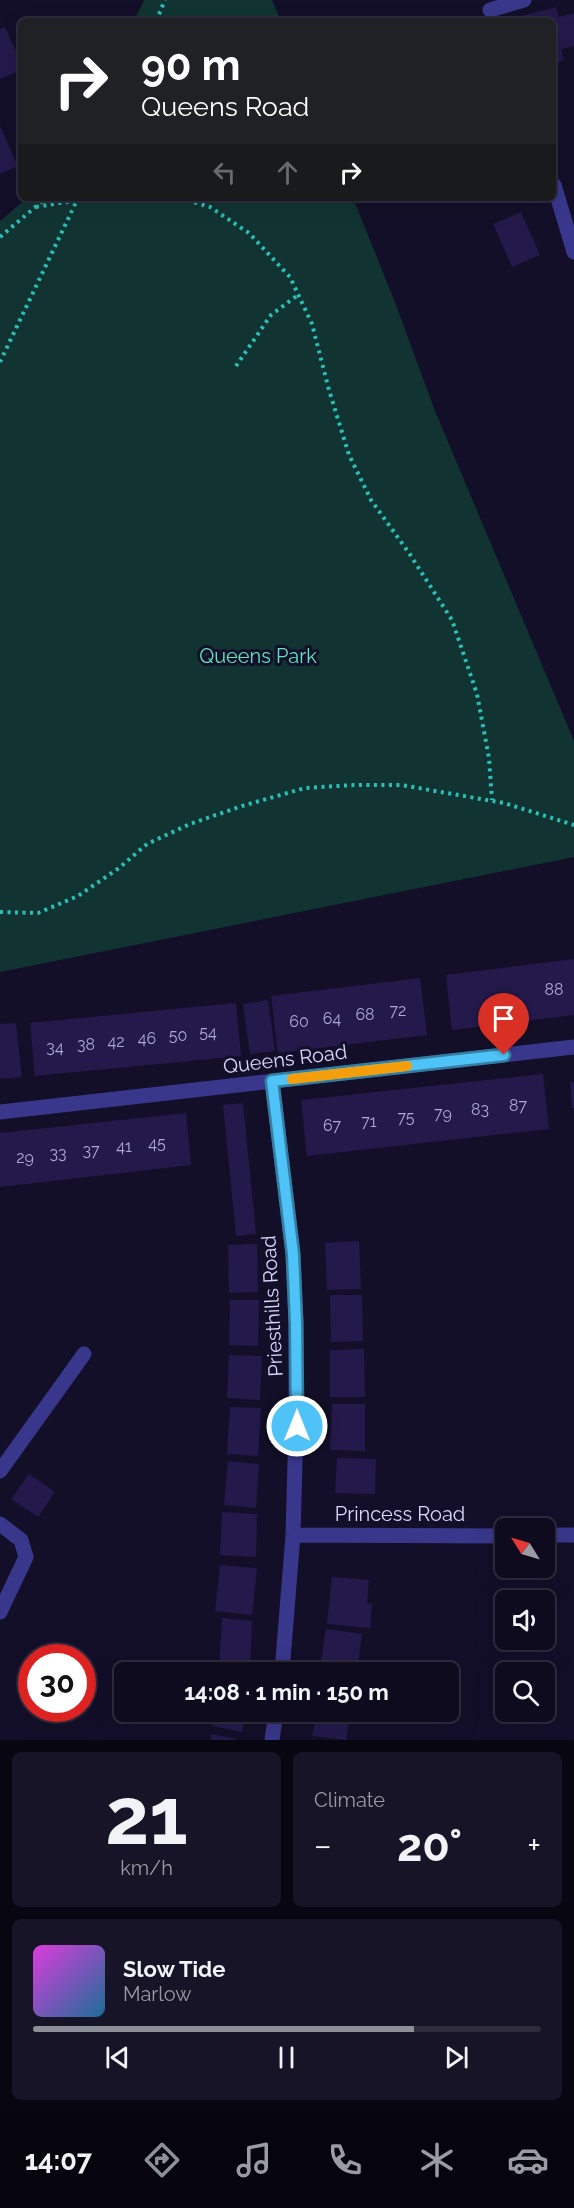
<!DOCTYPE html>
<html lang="en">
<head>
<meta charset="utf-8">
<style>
	body { margin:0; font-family:Raleway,sans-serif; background:#171428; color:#f1f3f6; height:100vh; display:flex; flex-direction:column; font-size:22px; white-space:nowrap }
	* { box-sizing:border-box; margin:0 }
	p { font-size:20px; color:#9b9ba4 }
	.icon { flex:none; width:33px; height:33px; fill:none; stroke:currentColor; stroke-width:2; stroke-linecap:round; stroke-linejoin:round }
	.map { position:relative; height:1740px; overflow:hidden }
	.sheet { display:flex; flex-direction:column; gap:12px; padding:12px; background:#080611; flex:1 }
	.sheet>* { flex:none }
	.top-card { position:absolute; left:18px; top:18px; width:538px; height:183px; border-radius:9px; box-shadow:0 6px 24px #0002,0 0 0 2px #2e2b3d; background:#202124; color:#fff; overflow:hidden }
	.needle { width:39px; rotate:307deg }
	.buttons { position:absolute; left:495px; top:1518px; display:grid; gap:12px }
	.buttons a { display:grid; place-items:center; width:60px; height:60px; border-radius:9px; background:#0e0b1f; box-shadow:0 6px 24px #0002,0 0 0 2px #2e2b3d; font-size:30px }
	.speed { position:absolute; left:18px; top:1644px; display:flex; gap:12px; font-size:30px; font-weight:700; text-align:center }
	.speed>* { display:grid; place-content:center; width:78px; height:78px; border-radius:50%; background:#0e0b1f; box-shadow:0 6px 24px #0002,0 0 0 2px #2e2b3d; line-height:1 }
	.speed .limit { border:9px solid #d22; background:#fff; color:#111 }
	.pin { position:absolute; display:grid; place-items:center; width:51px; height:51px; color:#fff; margin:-62px -26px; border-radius:50% 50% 50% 0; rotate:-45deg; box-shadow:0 0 6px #0007 }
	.pin .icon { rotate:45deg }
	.me { position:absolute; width:66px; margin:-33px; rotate:0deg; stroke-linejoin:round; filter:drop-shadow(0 0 4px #0008) }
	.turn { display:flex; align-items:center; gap:21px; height:126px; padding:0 24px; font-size:27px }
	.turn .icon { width:78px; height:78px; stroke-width:2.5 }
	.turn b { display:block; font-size:42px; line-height:51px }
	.lanes { display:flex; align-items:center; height:57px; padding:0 24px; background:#0003; justify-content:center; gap:30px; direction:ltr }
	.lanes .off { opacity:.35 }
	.big { font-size:45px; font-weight:700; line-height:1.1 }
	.sheet .tile { flex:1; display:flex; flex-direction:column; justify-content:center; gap:9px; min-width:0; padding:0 21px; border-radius:9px; background:#171428 }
	.sheet .dial { align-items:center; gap:0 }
	.dial b { font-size:78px; line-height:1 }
	.song { display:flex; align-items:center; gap:18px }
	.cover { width:72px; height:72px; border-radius:9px; background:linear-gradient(135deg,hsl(300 70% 55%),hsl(200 70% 35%)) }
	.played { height:6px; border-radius:3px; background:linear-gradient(90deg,#8c9099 75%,#2e2b3d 75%) }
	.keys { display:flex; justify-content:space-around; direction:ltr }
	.heat { display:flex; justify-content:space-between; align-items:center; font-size:33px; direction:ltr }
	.sheet .tiles { flex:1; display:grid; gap:12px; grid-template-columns:1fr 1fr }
	.tile:last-child { grid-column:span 2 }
	.trip { position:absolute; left:114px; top:1662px; width:345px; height:60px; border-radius:9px; background:#0e0b1f; box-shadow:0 6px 24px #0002,0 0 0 2px #2e2b3d; font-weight:700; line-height:60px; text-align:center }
	.menu { display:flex; height:96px; justify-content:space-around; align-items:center; background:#06040c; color:#9b9ba4 }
	.menu .icon { width:42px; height:42px }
	.menu .active { color:#8c9099 }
	.menu b { font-size:27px; color:#f1f3f6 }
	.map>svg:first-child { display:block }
</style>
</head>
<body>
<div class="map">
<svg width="574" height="1740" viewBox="0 0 574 1740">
	<rect width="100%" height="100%" fill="#130f29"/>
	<!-- green -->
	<path fill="#113432" d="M144 0H272L281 21H134Z
		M27 198H353L396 305 435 411 574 741V857L0 972V221Z"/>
	<!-- building -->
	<path fill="#231a4b" d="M556 7 559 17 574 13V46L561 49 564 60 554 63V21H514V18Z
		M5 27 21 62V70L0 79V29Z
		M0 126 18 166 0 174Z
		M521 212 540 255 512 267 493 224Z
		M574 959V1015L452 1030 446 975Z
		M420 978 427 1035 278 1053 271 996Z
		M268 1000 275 1051 250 1054 243 1004Z
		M236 1003 241 1056 35 1076 30 1023Z
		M16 1023 22 1077 0 1079V1024Z
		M543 1074 549 1129 307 1156 301 1100Z
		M570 1082H574V1108H572Z
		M243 1103 256 1234 236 1236 223 1105Z
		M186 1113 191 1165 0 1187V1133Z
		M359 1241 361 1289 327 1290 325 1243Z
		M257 1244 258 1292 229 1293 228 1245Z
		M330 1295H362L363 1341 331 1342Z
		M230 1300H259L258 1346 229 1345Z
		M364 1349 365 1397H330V1350Z
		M229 1355 262 1356 260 1400 227 1398Z
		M332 1404H365V1451L330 1450Z
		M230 1407 261 1408 258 1456 227 1454Z
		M337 1458 376 1459 375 1494 335 1493Z
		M228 1461 259 1464 256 1508 224 1505Z
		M29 1474 55 1492 38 1517 11 1499Z
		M222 1512 257 1514 256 1557 220 1555Z
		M220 1565 257 1568 252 1615 215 1611Z
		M332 1577 369 1580 367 1603 372 1604 370 1628 327 1624Z
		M222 1618 252 1621 250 1672 219 1669Z
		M326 1629 362 1634 357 1672H319Z
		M215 1712H246L242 1732 212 1726Z
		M317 1712H351L346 1740 312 1736Z
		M212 1734 236 1739V1740H211Z"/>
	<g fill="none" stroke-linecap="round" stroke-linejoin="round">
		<!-- path -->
		<path stroke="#29c1b6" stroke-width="4" stroke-dasharray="3 4.5" stroke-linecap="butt" d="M156 21 165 0
			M180 198 210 207 249 233 290 277 312 324 329 390 349 455 371 500 409 553 452 620 477 694 489 758 492 800
			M36 207 91 198
			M0 237 46 198
			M0 362 78 198
			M236 366 271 315 298 295
			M0 912 38 913 78 896 119 868 147 844 190 824 242 806 305 788 354 785H401L504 803 574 825"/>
		<!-- minor -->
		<path stroke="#39378b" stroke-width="15" d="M490 10 524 0
			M554 185 574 252
			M272 1081 293 1254 296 1323V1426L293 1535 282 1672
			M0 1112 574 1047
			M0 1471 84 1354
			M0 1524 21 1540 26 1557 0 1612
			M293 1535 506 1536
			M544 1535H574
			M272 1740 276 1712"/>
	</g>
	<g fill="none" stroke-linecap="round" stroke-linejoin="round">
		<!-- route casing -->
		<g stroke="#337fa1" stroke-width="15">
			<path id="route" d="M297 1426 296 1323 293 1254 272 1081 504 1055"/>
		</g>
		<!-- route -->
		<use href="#route" stroke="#4fc3f7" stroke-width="10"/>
		<!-- slow -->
		<path stroke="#f59e0b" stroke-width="10" d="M292 1079 407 1066"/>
	</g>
	<g text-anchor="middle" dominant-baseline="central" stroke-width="6" stroke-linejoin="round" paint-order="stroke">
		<!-- number labels -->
		<g font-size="16" fill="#ada8d2">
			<text x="554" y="989">88</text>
			<text x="398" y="1010">72</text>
			<text x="365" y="1014">68</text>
			<text x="332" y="1018">64</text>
			<text x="299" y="1021">60</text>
			<text x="208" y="1032">54</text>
			<text x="178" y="1035">50</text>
			<text x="147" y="1038">46</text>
			<text x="116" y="1041">42</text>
			<text x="86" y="1044">38</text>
			<text x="55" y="1047">34</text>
			<text x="518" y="1105">87</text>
			<text x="480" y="1109">83</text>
			<text x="443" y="1113">79</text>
			<text x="406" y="1117">75</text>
			<text x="369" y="1121">71</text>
			<text x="332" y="1125">67</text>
			<text x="157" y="1143">45</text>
			<text x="124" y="1146">41</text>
			<text x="91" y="1150">37</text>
			<text x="58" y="1153">33</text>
			<text x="25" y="1157">29</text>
		</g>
		<!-- park labels -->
		<g font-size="20" fill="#5be7c2" stroke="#130f29">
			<text x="258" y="656">Queens Park</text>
		</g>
		<!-- street labels -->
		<g font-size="20" fill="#dbd7ff" stroke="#130f29">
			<text transform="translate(285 1059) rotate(-7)">Queens Road</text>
			<text transform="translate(272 1306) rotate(-93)">Priesthills Road</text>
			<text x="400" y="1514">Princess Road</text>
		</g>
	</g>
</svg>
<div class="buttons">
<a><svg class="needle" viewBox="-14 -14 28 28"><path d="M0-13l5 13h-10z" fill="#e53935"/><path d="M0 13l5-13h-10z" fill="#9b9ba4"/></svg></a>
<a><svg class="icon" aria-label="sound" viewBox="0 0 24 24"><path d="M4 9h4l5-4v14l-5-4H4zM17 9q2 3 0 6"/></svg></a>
<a><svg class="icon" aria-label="search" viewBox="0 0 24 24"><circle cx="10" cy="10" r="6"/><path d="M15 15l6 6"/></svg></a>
</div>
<div class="speed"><div class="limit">30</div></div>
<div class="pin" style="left:504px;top:1055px;background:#d93025"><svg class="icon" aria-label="arrive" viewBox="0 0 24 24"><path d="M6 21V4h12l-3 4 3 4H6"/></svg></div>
<svg class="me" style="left:297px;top:1426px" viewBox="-20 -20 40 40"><circle r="17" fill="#4fc3f7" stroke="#fff" stroke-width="3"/><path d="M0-11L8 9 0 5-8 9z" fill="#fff"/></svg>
<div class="trip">14:08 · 1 min · 150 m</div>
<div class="top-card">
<div class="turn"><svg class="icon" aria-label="right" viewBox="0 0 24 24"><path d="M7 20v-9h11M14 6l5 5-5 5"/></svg><div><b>90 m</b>Queens Road</div></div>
<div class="lanes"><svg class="icon off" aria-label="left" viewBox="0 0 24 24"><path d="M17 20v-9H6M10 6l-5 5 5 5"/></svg><svg class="icon off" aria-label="ahead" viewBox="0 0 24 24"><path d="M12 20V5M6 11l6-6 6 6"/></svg><svg class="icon" aria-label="right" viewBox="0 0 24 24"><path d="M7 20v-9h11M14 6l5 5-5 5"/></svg></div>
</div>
</div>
<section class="sheet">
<div class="tiles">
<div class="tile dial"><b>21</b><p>km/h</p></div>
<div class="tile"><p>Climate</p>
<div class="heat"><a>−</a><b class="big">20°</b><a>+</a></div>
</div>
<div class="tile">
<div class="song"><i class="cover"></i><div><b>Slow Tide</b><p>Marlow</p></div></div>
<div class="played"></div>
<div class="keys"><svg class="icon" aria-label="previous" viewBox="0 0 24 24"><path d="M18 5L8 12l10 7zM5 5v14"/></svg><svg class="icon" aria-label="pause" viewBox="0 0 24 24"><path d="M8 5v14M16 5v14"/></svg><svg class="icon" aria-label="next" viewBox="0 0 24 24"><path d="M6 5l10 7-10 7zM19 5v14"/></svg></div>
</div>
</div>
</section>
<nav class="menu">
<b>14:07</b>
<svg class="icon active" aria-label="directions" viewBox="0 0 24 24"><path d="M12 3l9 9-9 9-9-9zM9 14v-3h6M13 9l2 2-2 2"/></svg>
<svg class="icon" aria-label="music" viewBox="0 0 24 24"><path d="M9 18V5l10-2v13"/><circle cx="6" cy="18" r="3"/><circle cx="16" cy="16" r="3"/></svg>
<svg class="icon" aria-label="phone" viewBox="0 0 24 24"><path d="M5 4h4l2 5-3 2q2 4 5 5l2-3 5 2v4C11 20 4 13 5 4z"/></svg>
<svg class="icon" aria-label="climate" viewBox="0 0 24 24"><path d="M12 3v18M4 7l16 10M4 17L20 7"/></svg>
<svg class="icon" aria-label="car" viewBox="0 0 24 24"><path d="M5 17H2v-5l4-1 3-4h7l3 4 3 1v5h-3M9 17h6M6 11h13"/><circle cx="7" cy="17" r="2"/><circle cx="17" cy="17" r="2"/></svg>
</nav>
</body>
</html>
